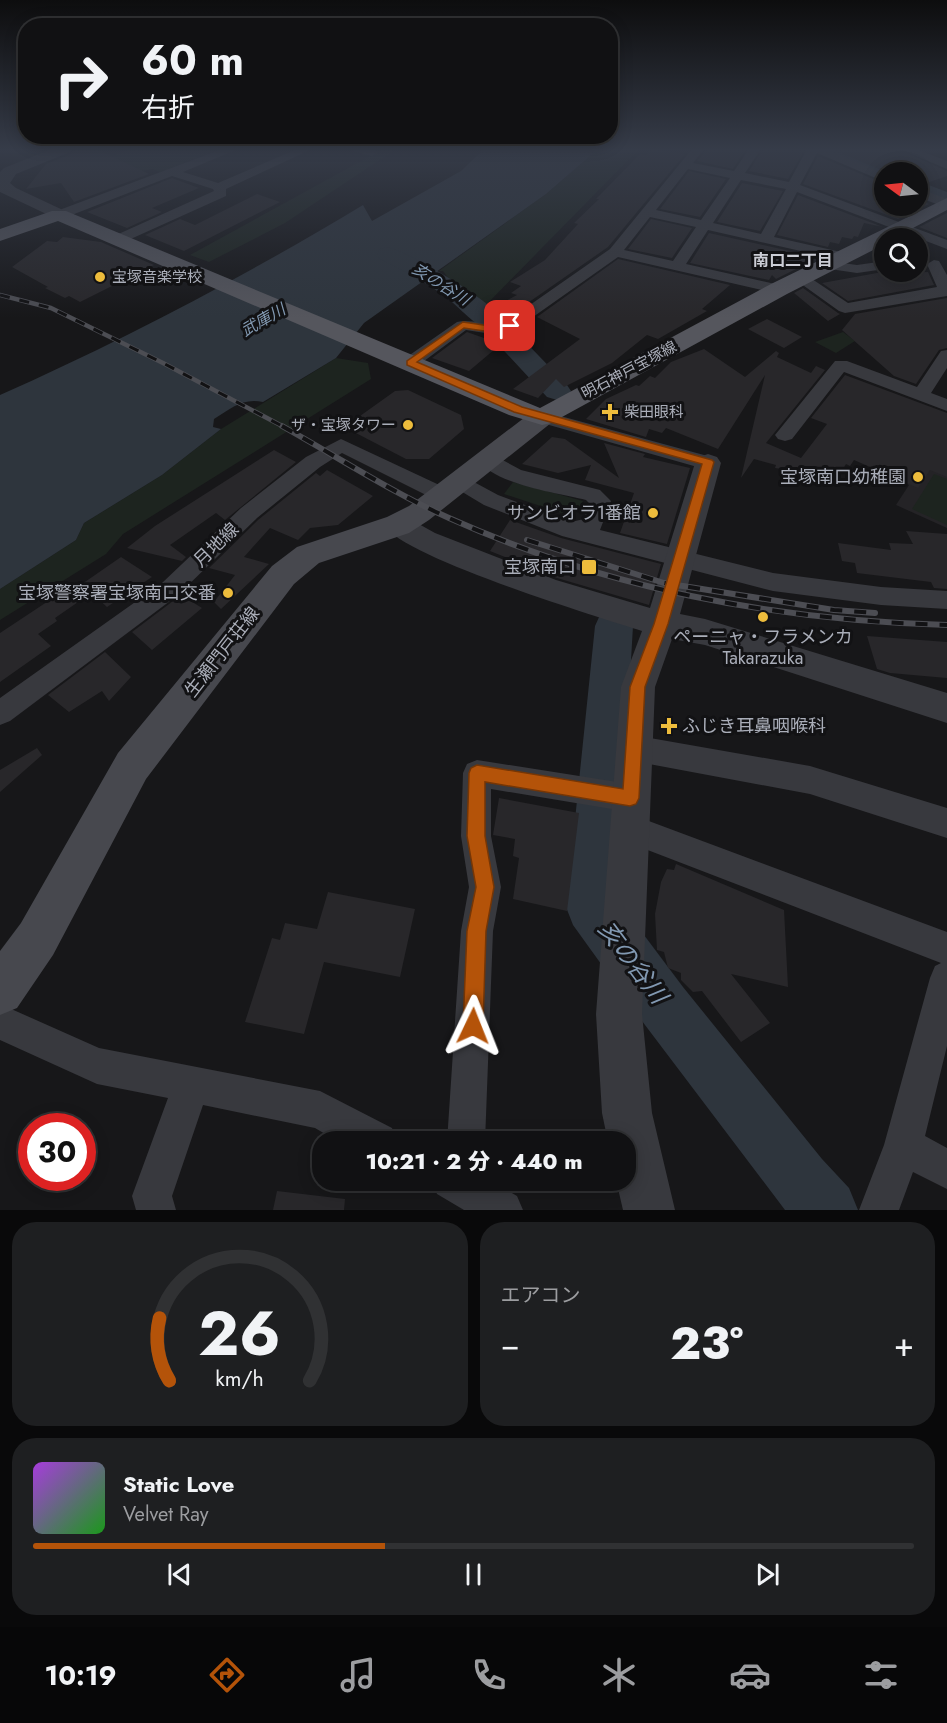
<!DOCTYPE html>
<html lang="ja">
<head>
<meta charset="utf-8">
<style>
	body { margin:0; font-family:Jost,"Noto Sans JP",sans-serif; background:#1e1f21; color:#f1f3f6; height:100vh; display:flex; flex-direction:column; font-size:22px; white-space:nowrap }
	* { box-sizing:border-box; margin:0 }
	p { font-size:20px; color:#9c9da0 }
	.icon { flex:none; width:33px; height:33px; fill:none; stroke:currentColor; stroke-width:2; stroke-linecap:round; stroke-linejoin:round }
	.map { position:relative; height:1210px; overflow:hidden }
	.panel { display:flex; flex-direction:column; gap:12px; padding:12px; background:#09090a; flex:1 }
	.panel>* { flex:none }
	.hud { position:absolute; left:18px; top:18px; width:600px; height:126px; border-radius:24px; box-shadow:0 3px 15px #0003,0 0 0 2px #303133; background:#111113; color:#f1f3f6; overflow:hidden }
	.needle { width:39px; rotate:285deg }
	.tools { position:absolute; left:874px; top:162px; display:grid; gap:12px }
	.tools a { display:grid; place-items:center; width:54px; height:54px; border-radius:50%; background:#111113; box-shadow:0 3px 15px #0003,0 0 0 2px #303133; font-size:30px }
	.speed { position:absolute; left:18px; top:1113px; display:flex; gap:12px; font-size:30px; font-weight:700; text-align:center }
	.speed>* { display:grid; place-content:center; width:78px; height:78px; border-radius:50%; background:#111113; box-shadow:0 3px 15px #0003,0 0 0 2px #303133; line-height:1 }
	.speed .limit { border:9px solid #d22; background:#fff; color:#111 }
	.pin { position:absolute; display:grid; place-items:center; width:51px; height:51px; color:#fff; margin:-26px; border-radius:12px; box-shadow:0 3px 9px #0006 }
	.me { position:absolute; width:66px; margin:-33px; rotate:2deg; stroke-linejoin:round; filter:drop-shadow(0 0 4px #0008) }
	.turn { display:flex; align-items:center; gap:21px; height:126px; padding:0 24px; font-size:27px }
	.turn .icon { width:78px; height:78px; stroke-width:2.5 }
	.turn b { display:block; font-size:42px; line-height:51px }
	.big { font-size:45px; font-weight:800; line-height:1.1 }
	.panel .card { flex:1; display:flex; flex-direction:column; justify-content:center; gap:9px; min-width:0; padding:0 21px; border-radius:24px; background:#1e1f21 }
	.panel .dial { align-items:center; gap:0 }
	.dial svg { height:156px; overflow:visible; fill:none; stroke:#303133; stroke-width:7; stroke-linecap:round; text-anchor:middle }
	.dial text { fill:#f1f3f6; stroke:none }
	.song { display:flex; align-items:center; gap:18px }
	.cover { width:72px; height:72px; border-radius:9px; background:linear-gradient(135deg,hsl(280 70% 55%),hsl(120 70% 35%)) }
	.played { height:6px; border-radius:3px; background:linear-gradient(90deg,#b45309 40%,#303133 40%) }
	.keys { display:flex; justify-content:space-around; direction:ltr }
	.heat { display:flex; justify-content:space-between; align-items:center; font-size:33px; direction:ltr }
	.panel .tiles { flex:1; display:grid; gap:12px; grid-template-columns:1fr 1fr }
	.card:last-child { grid-column:span 2 }
	.trip { position:absolute; left:312px; top:1131px; width:324px; height:60px; border-radius:24px; background:#111113; box-shadow:0 3px 15px #0003,0 0 0 2px #303133; font-weight:800; line-height:60px; text-align:center }
	.tabs { display:flex; height:96px; justify-content:space-around; align-items:center; background:#070708; color:#9c9da0 }
	.tabs .icon { width:42px; height:42px }
	.tabs .selected { color:#b45309 }
	.tabs b { font-size:27px; color:#f1f3f6 }
	.map>svg:first-child { display:block }
</style>
</head>
<body>
<div class="map">
<svg width="947" height="1210" viewBox="0 0 947 1210">
	<rect width="100%" height="100%" fill="#171719"/>
	<!-- built -->
	<path fill="#242326" d="M894 433 947 455V528L896 505 909 485 869 468Z"/>
	<!-- green -->
	<path fill="#1d241f" d="M130 149H219L161 172 152 169 134 173 87 166Z
		M383 149H396L285 223 209 262 190 255Z
		M598 149H639L484 307C469 295 454 287 443 271H439L546 194Z
		M843 332 855 341 836 353 815 342Z
		M336 358 368 363 371 379 123 534 106 554 0 620V589L76 540 84 523 162 475 221 429Z
		M934 474 947 479V525L912 509Z
		M513 482 583 501 574 517 504 494Z"/>
	<!-- water -->
	<path fill="#2e353d" d="M484 149H598L546 194 364 323 336 358 263 402C242 398 232 408 214 419L213 427 221 429 162 475 84 523 76 540 0 589V395C124 340 247 275 363 205L372 221 461 171Z"/>
	<g fill="none" stroke-linecap="round" stroke-linejoin="round">
		<!-- river -->
		<path fill="#2e353d" fill-rule="evenodd" d="M816 149H841L894 172H885V180L878 178 819 153Z
			M918 181 947 192V205L918 194Z
			M388 247C410 253 504 306 505 326L511 327 567 385 571 391 567 397 557 400 547 397 493 339 489 333 490 331C477 328 458 306 446 297 425 282 403 270 380 259L377 254 380 249Z
			M614 611 628 615 633 626 617 899 683 987 822 1159 849 1188 858 1210H785L645 1025 573 925 566 907 595 626 600 615Z"/>
	</g>
	<!-- building -->
	<path fill="#28272a" d="M76 149H96L149 174 74 202 61 183 26 189 46 164 71 154Z
		M651 149 685 154 608 247 502 321 485 312 517 295 511 293 521 286 510 282 545 260 578 224 574 223 599 199H596L640 154 646 155Z
		M707 149H746L733 169 697 161Z
		M763 149H805L788 179 749 171Z
		M831 149H898L947 171V176L918 186V172H886Z
		M818 156 885 184V206H918V199L929 204 898 219 803 184Z
		M689 171 726 179 700 217 660 209Z
		M172 178 199 188 152 208 162 212 127 228 87 212Z
		M742 183 783 191 760 231 717 222Z
		M257 194 280 202 184 251 145 235 180 219 195 225Z
		M798 195 883 227 864 223 858 237 854 236 852 239 842 237 839 244 830 242 828 247 777 235Z
		M947 213V238L919 227Z
		M651 219 692 228 672 258 628 249Z
		M709 233 808 255 804 265 776 279 772 275 769 280 690 263Z
		M63 237 101 242 154 265 80 302 69 296 65 298 45 288 48 287 12 267 47 241 57 242Z
		M618 259 730 285 702 309 707 311 658 339 647 335 612 363 564 387 556 379 538 398 513 389 580 339 537 317Z
		M928 272 934 285 848 301 822 283 877 273Z
		M803 288 838 313 840 314 828 321 794 293Z
		M947 298V348L939 350 916 384 894 376 842 330 855 314Z
		M767 319 802 337 784 348 748 329Z
		M467 332 501 344 469 371 432 358Z
		M704 349 745 377 776 351 779 353 777 357 811 373 816 366 825 370 766 443 801 458 827 424 811 418 845 375 947 413V477L930 470 918 488 854 460 850 466 846 464 840 474 832 471 830 476 775 468 776 465 754 459 741 478 765 375 718 449 666 428 662 433 649 429 646 437 586 419 606 399 636 385 639 386 650 376 655 378 671 362Z
		M408 390 461 415 464 429 429 459H406L352 431 353 421 395 391Z
		M552 437 565 439 619 478 604 443 645 454 643 457 690 468 667 544 620 533 634 493 585 480 591 465 558 473 522 464Z
		M274 450 296 462 225 520 216 513 170 545 186 557 182 561 127 548 155 526Z
		M327 470 373 496 338 525 310 528 298 540 270 528 244 557 269 564 221 609 214 602 235 575 209 568 258 520 316 473 320 476Z
		M510 520 561 538 661 564 649 605 557 578 490 551Z
		M906 531 947 534V589L934 588 931 582 857 573 855 563 842 561 838 543 891 550 889 543 913 544Z
		M121 557 152 577 107 607 82 584Z
		M68 588 81 600 55 618 57 621 38 634 51 646 0 682V633Z
		M181 595 202 608 152 650 132 632Z
		M867 636 947 642V678L890 673 877 669Z
		M105 652 131 677 109 701 102 691 69 712 48 695Z
		M37 748 42 755 0 792V770Z
		M499 798 579 813 567 911 513 899 519 858 513 856 515 839 493 835Z
		M676 864 784 910 788 987 731 974 770 1023 741 1042 702 991 693 992 681 980V973L668 968 664 952 657 950 655 914 661 882 667 869 674 870Z
		M328 892 415 909 400 977 324 962 304 1034 245 1022 272 938 280 940 285 923 317 929Z
		M277 1191 345 1199 344 1210H273Z"/>
	<g fill="none" stroke-linecap="round" stroke-linejoin="round">
		<!-- minor -->
		<path fill="#38393e" fill-rule="evenodd" d="M222 149H238L183 172 218 183 297 149H312L226 189V196L124 242 119 243 112 239 114 236 214 191 213 189 172 176 64 218 59 219 52 215 54 212Z
			M351 149H373L378 152 372 156 353 151Z
			M692 149H704L693 163 734 171 749 149H761L745 173 789 182 807 149H826L885 174V182L817 153 800 185 947 240V249L797 192 774 237 850 254 852 257 850 260 845 261 708 230 686 264 784 286 787 289 784 292 779 294 618 257 516 329 498 335 466 330 416 367H404L401 363 404 359 457 322C473 318 489 328 504 323L610 249ZM688 169 730 178 701 220 656 210ZM741 180 786 189 761 234 713 223ZM650 217 696 227 673 261 624 250Z
			M900 149H916L947 161V169Z
			M918 188 947 199V208L918 197Z
			M934 260 939 261 947 275V296L845 313 839 311 793 278 801 273 806 275 848 303 937 287 927 264Z
			M828 261 857 265 885 261V269L857 273 823 268 821 265 823 262Z
			M947 350V368L931 393 947 399V411L844 372 792 439 785 441 778 439 775 435 835 361H847L917 387 941 351Z
			M542 411 715 458 718 463 715 468 708 470 535 421 533 417 535 413Z
			M341 439 450 490 454 495 450 500 443 502 436 500 342 453 320 467 257 518 178 595 10 721 0 725V698L162 583 241 508 306 457Z
			M488 452 521 470 600 490 611 501 600 530 773 573 881 587 947 591V609L881 605 773 591 562 536 484 505 454 487 451 482 454 477 461 475 498 495 571 522 584 519 589 503 586 500C558 493 494 485 478 459L481 454Z
			M633 735 810 766 947 808V838L810 794 633 761 623 757 619 748 623 739Z
			M477 760 630 784 640 788 645 798 640 808 630 812 491 789V836L501 887 493 931 485 1142H447L461 931 469 887 461 836 463 773 467 764Z
			M630 814 947 932V1046L925 1136 947 1148V1189L913 1172 899 1210H859L884 1145 930 978 935 966 941 963 619 839 615 829 619 819Z
			M0 1004 99 1048 320 1091 392 1128 397 1142H339L315 1128 203 1105 172 1196 176 1210H136L132 1196 168 1098 97 1084 0 1040Z
			M431 1180H490L517 1196 523 1210H464L437 1194Z"/>
		<!-- tertiary -->
		<path fill="#38393e" fill-rule="evenodd" d="M52 149H73L70 152 16 174 10 183 16 188 65 211 68 215 65 219 59 220 0 192V172L4 168Z
			M708 454 717 457 721 463 680 614 705 619 947 693V723L705 645 672 639 655 687 642 1014 652 1113 675 1210H623L616 1180H626V1142H608L602 1113 596 1014 621 687 642 631C598 617 402 557 384 525L388 518 398 515 408 518 435 533 556 580 650 608 695 463 699 457Z"/>
		<!-- secondary -->
		<path fill="#47484e" fill-rule="evenodd" d="M542 409 551 411 555 417 551 423 429 520 409 533 319 563 294 584 146 779 53 955 17 1008 0 1015V951L21 923 118 753 272 566 297 547 387 517 409 506 533 411Z"/>
		<!-- primary -->
		<path fill="#55565d" fill-rule="evenodd" d="M947 198V210L894 238H885V244L787 294 551 423 542 425 509 415 58 221 0 241V229L52 211H66L540 408 771 284Z"/>
		<!-- rail-far1 casing -->
		<g stroke="#4c4d53" stroke-width="4.5">
			<path id="rail-far1" d="M0 295 51 308 163 363 284 427"/>
		</g>
		<!-- rail casing -->
		<g stroke="#4c4d53" stroke-width="6">
			<path id="rail" d="M282 426C336 456 393 493 449 518 608 589 773 620 947 625
				M527 540 664 583 834 610 875 613"/>
		</g>
		<!-- rail-far1 -->
		<use href="#rail-far1" stroke="#121214" stroke-width="3" stroke-dasharray="10" stroke-linecap="butt"/>
		<!-- rail -->
		<use href="#rail" stroke="#121214" stroke-width="4" stroke-dasharray="12" stroke-linecap="butt"/>
	</g>
	<!-- sky -->
	<linearGradient id="sky" x2="0" y2="1"><stop stop-color="#0d0d0e"/><stop offset="0.47" stop-color="#363c49"/><stop offset="1" stop-color="#363c49" stop-opacity="0"/></linearGradient>
	<rect width="947" height="318" fill="url(#sky)"/>
	<!-- route -->
	<path fill="#b45309" stroke="#753606" stroke-width="1.5" d="M463 322 497 327 510 323 515 326 498 333 464 328 417 362 522 407 712 460 714 462 668 624 645 687 639 798 636 804 630 806 485 782V836L494 887 486 931 483 1026 480 1033 473 1036 466 1033 463 1026 467 931 476 887 467 836 469 773 471 768 477 765 623 789 630 687 654 624 702 464 514 412 407 365V361Z"/>
	<!-- markers -->
	<g fill="#edbc3c" stroke="#121214" stroke-width="2">
		<circle cx="100" cy="277" r="6"/>
		<path d="M607 403h6v6h6v6h-6v6h-6v-6h-6v-6h6z"/>
		<circle cx="408" cy="425" r="6"/>
		<circle cx="918" cy="477" r="6"/>
		<circle cx="653" cy="513" r="6"/>
		<rect x="581" y="559" width="16" height="16" rx="3"/>
		<circle cx="228" cy="593" r="6"/>
		<circle cx="763" cy="617" r="6"/>
		<path d="M666 717h6v6h6v6h-6v6h-6v-6h-6v-6h6z"/>
	</g>
	<g text-anchor="middle" dominant-baseline="central" stroke-width="6" stroke-linejoin="round" paint-order="stroke">
		<!-- far-poi labels -->
		<g font-size="15" fill="#aaaeb9" stroke="#121214" text-anchor="start">
			<text x="112" y="277">宝塚音楽学校</text>
			<text x="624" y="412">柴田眼科</text>
			<text x="396" y="425" text-anchor="end">ザ・宝塚タワー</text>
		</g>
		<!-- far-street labels -->
		<g font-size="15" fill="#aaaeb9" stroke="#121214">
			<text transform="translate(629 370) rotate(-28)">明石神戸宝塚線</text>
		</g>
		<!-- far-neighbourhood labels -->
		<g font-size="16" font-weight="bold" fill="#cbcdd5" stroke="#121214">
			<text x="793" y="260">南口二丁目</text>
		</g>
		<!-- far-water labels -->
		<g font-size="16" font-style="italic" fill="#8299b2" stroke="#121214">
			<text transform="translate(441 284) rotate(32)">亥の谷川</text>
			<text transform="translate(263 320) rotate(-30)">武庫川</text>
		</g>
		<!-- poi labels -->
		<g font-size="18" fill="#aaaeb9" stroke="#121214" text-anchor="end">
			<text x="906" y="477">宝塚南口幼稚園</text>
			<text x="641" y="513">サンビオラ1番館</text>
			<text x="576" y="567">宝塚南口</text>
			<text x="216" y="593">宝塚警察署宝塚南口交番</text>
			<text x="763" y="637" text-anchor="middle">ペーニャ・フラメンカ<tspan x="763" dy="21">Takarazuka</tspan></text>
			<text x="682" y="726" text-anchor="start">ふじき耳鼻咽喉科</text>
		</g>
		<!-- street labels -->
		<g font-size="18" fill="#aaaeb9" stroke="#121214">
			<text transform="translate(216 545) rotate(-44)">月地線</text>
			<text transform="translate(222 652) rotate(-52)">生瀬門戸荘線</text>
		</g>
		<!-- near-water labels -->
		<g font-size="24" font-style="italic" fill="#8299b2" stroke="#121214">
			<text transform="translate(633 962) rotate(53)">亥の谷川</text>
		</g>
	</g>
</svg>
<div class="tools">
<a><svg class="needle" viewBox="-14 -14 28 28"><path d="M0-13l5 13h-10z" fill="#e53935"/><path d="M0 13l5-13h-10z" fill="#9c9da0"/></svg></a>
<a><svg class="icon" aria-label="search" viewBox="0 0 24 24"><circle cx="10" cy="10" r="6"/><path d="M15 15l6 6"/></svg></a>
</div>
<div class="speed"><div class="limit">30</div></div>
<div class="pin" style="left:510px;top:326px;background:#d93025"><svg class="icon" aria-label="arrive" viewBox="0 0 24 24"><path d="M6 21V4h12l-3 4 3 4H6"/></svg></div>
<svg class="me" style="left:473px;top:1026px" viewBox="-20 -20 40 40"><path d="M0-17L14 15 0 8-14 15z" fill="#b45309" stroke="#fff" stroke-width="4"/></svg>
<div class="trip">10:21 · 2 分 · 440 m</div>
<div class="hud">
<div class="turn"><svg class="icon" aria-label="right" viewBox="0 0 24 24"><path d="M7 20v-9h11M14 6l5 5-5 5"/></svg><div><b>60 m</b>右折</div></div>
</div>
</div>
<section class="panel">
<div class="tiles">
<div class="card dial"><svg viewBox="0 0 100 80">
<path d="M14 69A42 42 0 1 1 86 69"/>
<path d="M14 69A42 42 0 0 1 9 37" stroke="#b45309"/>
<text x="50" y="56" font-size="32" font-weight="700">26</text>
<text x="50" y="72" font-size="11">km/h</text>
</svg></div>
<div class="card"><p>エアコン</p>
<div class="heat"><a>−</a><b class="big">23°</b><a>+</a></div>
</div>
<div class="card">
<div class="song"><i class="cover"></i><div><b>Static Love</b><p>Velvet Ray</p></div></div>
<div class="played"></div>
<div class="keys"><svg class="icon" aria-label="previous" viewBox="0 0 24 24"><path d="M18 5L8 12l10 7zM5 5v14"/></svg><svg class="icon" aria-label="pause" viewBox="0 0 24 24"><path d="M8 5v14M16 5v14"/></svg><svg class="icon" aria-label="next" viewBox="0 0 24 24"><path d="M6 5l10 7-10 7zM19 5v14"/></svg></div>
</div>
</div>
</section>
<nav class="tabs">
<b>10:19</b>
<svg class="icon selected" aria-label="directions" viewBox="0 0 24 24"><path d="M12 3l9 9-9 9-9-9zM9 14v-3h6M13 9l2 2-2 2"/></svg>
<svg class="icon" aria-label="music" viewBox="0 0 24 24"><path d="M9 18V5l10-2v13"/><circle cx="6" cy="18" r="3"/><circle cx="16" cy="16" r="3"/></svg>
<svg class="icon" aria-label="phone" viewBox="0 0 24 24"><path d="M5 4h4l2 5-3 2q2 4 5 5l2-3 5 2v4C11 20 4 13 5 4z"/></svg>
<svg class="icon" aria-label="climate" viewBox="0 0 24 24"><path d="M12 3v18M4 7l16 10M4 17L20 7"/></svg>
<svg class="icon" aria-label="car" viewBox="0 0 24 24"><path d="M5 17H2v-5l4-1 3-4h7l3 4 3 1v5h-3M9 17h6M6 11h13"/><circle cx="7" cy="17" r="2"/><circle cx="17" cy="17" r="2"/></svg>
<svg class="icon" aria-label="filters" viewBox="0 0 24 24"><path d="M4 7h16M4 17h16"/><circle cx="9" cy="7" r="2"/><circle cx="15" cy="17" r="2"/></svg>
</nav>
</body>
</html>
